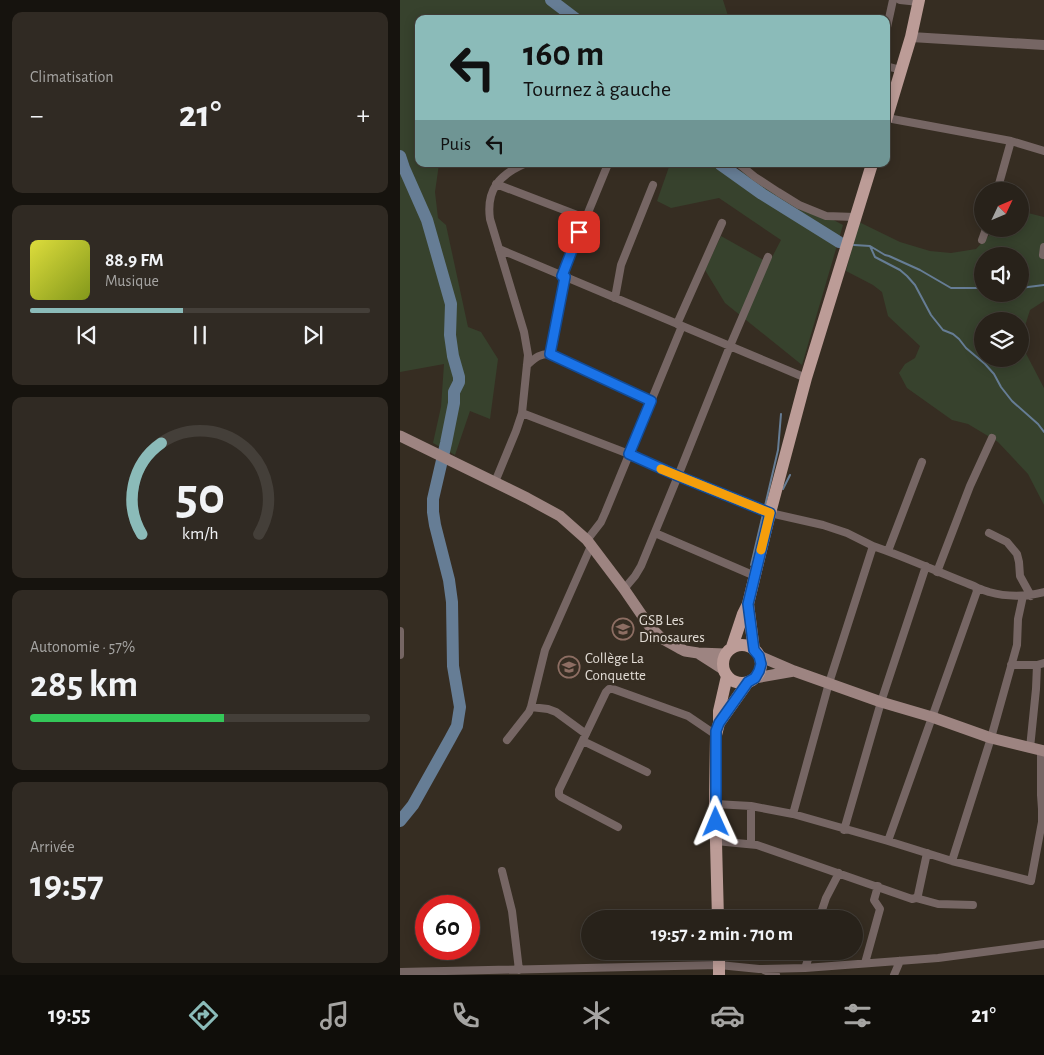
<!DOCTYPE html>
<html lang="fr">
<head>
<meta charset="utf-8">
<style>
	body { margin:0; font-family:"Alegreya Sans",sans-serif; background:#302a23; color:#f1f3f6; height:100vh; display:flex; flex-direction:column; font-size:19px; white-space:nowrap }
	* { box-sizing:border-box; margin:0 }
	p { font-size:16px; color:#a5a4a2 }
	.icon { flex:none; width:28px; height:28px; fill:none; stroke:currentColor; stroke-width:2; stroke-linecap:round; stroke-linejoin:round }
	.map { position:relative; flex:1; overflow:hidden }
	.sheet { display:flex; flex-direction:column; gap:12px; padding:12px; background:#16130e; width:400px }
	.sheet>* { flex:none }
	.guide { position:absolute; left:15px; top:15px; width:475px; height:152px; border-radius:10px; box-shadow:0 2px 12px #0003,0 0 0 1px #443f39; background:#8bbbb9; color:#111; overflow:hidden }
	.needle { width:32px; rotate:46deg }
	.buttons { position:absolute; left:574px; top:182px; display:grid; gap:10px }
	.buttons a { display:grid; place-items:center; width:55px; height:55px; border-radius:50%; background:#28221a; box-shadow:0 2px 12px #0003,0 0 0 1px #443f39; font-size:25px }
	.speed { position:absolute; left:15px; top:895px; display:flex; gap:10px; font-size:25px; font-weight:700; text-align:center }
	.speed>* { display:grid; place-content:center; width:65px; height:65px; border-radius:50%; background:#28221a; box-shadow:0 2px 12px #0003,0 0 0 1px #443f39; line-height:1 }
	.speed .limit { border:8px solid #d22; background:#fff; color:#111 }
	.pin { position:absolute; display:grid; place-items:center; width:42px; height:42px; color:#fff; margin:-21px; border-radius:10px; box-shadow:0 2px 8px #0006 }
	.me { position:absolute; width:55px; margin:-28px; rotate:359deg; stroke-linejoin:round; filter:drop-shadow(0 0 4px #0008) }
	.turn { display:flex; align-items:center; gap:18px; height:105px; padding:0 25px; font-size:22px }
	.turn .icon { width:65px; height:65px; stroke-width:2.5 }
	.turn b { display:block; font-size:35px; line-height:42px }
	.then { display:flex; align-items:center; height:48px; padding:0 25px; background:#0003; gap:10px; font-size:19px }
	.big { font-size:38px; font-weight:700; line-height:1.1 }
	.sheet .tile { flex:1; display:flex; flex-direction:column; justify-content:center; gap:8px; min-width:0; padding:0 18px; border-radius:10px; background:#302a23 }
	.sheet .dial { align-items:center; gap:0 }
	.dial svg { height:130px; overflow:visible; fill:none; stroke:#443f39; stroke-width:7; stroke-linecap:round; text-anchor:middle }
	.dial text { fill:#f1f3f6; stroke:none }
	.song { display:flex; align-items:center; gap:15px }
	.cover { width:60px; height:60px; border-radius:8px; background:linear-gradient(135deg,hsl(60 70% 55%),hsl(70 70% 35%)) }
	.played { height:5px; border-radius:2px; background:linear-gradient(90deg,#8bbbb9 45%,#443f39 45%) }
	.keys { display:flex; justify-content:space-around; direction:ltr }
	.heat { display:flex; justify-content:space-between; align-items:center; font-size:28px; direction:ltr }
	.charge { height:8px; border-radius:4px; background:linear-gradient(90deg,#34c759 57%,#443f39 0) }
	.trip { position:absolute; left:181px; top:910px; width:282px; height:50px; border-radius:25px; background:#28221a; box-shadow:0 2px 12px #0003,0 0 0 1px #443f39; font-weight:700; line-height:50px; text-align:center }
	.dock { display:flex; height:80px; justify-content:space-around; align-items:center; background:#100e0a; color:#a5a4a2 }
	.dock .icon { width:35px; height:35px }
	.dock .current { color:#8bbbb9 }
	.dock b { font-size:22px; color:#f1f3f6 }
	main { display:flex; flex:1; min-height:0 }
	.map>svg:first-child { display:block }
</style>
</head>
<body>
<main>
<section class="sheet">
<div class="tile"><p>Climatisation</p>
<div class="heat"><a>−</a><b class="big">21°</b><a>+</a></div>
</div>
<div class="tile">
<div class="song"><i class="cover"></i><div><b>88.9 FM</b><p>Musique</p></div></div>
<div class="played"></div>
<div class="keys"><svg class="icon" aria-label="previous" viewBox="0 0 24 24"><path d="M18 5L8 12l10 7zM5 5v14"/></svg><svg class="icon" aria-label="pause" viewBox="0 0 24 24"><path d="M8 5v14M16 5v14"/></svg><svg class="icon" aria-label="next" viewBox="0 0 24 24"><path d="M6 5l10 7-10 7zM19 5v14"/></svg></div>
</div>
<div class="tile dial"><svg viewBox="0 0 100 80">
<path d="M14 69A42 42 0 1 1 86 69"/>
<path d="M14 69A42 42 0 0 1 26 13" stroke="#8bbbb9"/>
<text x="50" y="56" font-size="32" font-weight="700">50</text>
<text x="50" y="72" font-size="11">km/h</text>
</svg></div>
<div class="tile"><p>Autonomie · 57%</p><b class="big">285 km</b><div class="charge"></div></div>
<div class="tile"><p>Arrivée</p><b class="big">19:57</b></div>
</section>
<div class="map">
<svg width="644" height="975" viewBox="0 0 644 975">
	<rect width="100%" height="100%" fill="#362d22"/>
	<!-- green -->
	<path fill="#37422d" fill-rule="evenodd" d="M0 0H323L329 19H19V164H39L35 192 38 218 46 225 68 327 81 332 98 359 90 419 70 411 55 455 33 443 41 407 44 364 0 372Z
		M270 164H330L333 167 443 225 402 365 325 303 305 270 321 236 369 263 381 240 319 198 271 208 257 201Z
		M620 211 644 217V301L630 310 625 326 620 336V321H582V359H620V342L644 388V505L628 474 598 442 568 424 552 420 507 388 499 373 505 364 515 358 520 346 488 316 482 292 473 285 446 271 459 222 500 242 530 251 551 253 576 249 595 229H620ZM582 256H620V294H582Z"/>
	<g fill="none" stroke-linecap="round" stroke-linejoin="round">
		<!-- stream -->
		<path stroke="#667d95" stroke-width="2" d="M454 245 470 246 485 255 489 256 520 270 551 288H582
			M470 246 475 257 500 270 507 276 515 285 531 315 543 330 553 334 559 339 566 348 585 364 594 374 601 387 612 401 638 424 644 432
			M620 288 644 285
			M383 489 390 475
			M365 506 378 450 381 414
			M351 565 363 514
			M249 643 255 638"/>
		<!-- river -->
		<path stroke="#667d95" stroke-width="12" d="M151 0 176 19
			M0 156 4 168 27 220 51 304 50 335 53 356 59 377V382L54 392V403L46 443 33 499V512L35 525 49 580 52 602 53 666 60 707 57 726 50 739 13 805 0 821
			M320 164 362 194 439 242"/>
		<!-- minor -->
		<path stroke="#766664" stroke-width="8" d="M500 0 519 2
			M486 32 493 0
			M486 66 501 70
			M487 118 611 141 644 151
			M124 164C99 175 86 190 90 219L124 332 128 355 122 413 229 454 278 476 370 513 423 525 447 533 473 546
			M339 164 355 177 378 192 399 205 426 216 455 217
			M96 184 185 218
			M597 191 611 141
			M582 240 586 229
			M99 249 406 378
			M643 255 644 247
			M162 276 208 164
			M215 298 221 265 253 185
			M277 324 322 223
			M151 354 165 277
			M127 365C135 358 140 353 151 354L251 401
			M95 482 116 431 122 413
			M255 533 355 576
			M589 533 607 542 617 554 619 562 620 576 631 596
			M187 540 201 522 205 513 282 326
			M488 551 522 462
			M537 572 570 486 592 438
			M224 589 235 576 241 566 278 476 330 346 368 257
			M0 631V655
			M611 665H637L644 663
			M131 707 148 709 156 712 186 734
			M107 740 129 712 131 707 145 650 191 546
			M183 741 247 772
			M630 748 636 689 637 665
			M315 804 351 806 393 814 488 841 552 861 631 881 642 822V809L641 795V750
			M351 806V844
			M393 814 429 683 473 546C508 558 540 573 574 586 578 589 584 590 589 592 607 597 625 597 644 592
			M218 827 161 797 159 795V790L206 692 209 689H213L288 716 316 735
			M444 830 481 702 526 566
			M316 841 357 845 512 899 516 898 518 895 527 853
			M488 841 577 591 576 588
			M552 861 591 738 617 645 618 619 623 596
			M102 871 112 911 119 970
			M516 898 538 904 573 905
			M419 919 426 898 439 873
			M465 963 480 909 474 900 478 886
			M405 968 411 951
			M364 970 376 975
			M0 972 319 965 359 969 405 968 538 958 644 944
			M494 975 500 961"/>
		<!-- tertiary -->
		<path stroke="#766664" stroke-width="10" d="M511 37 644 45"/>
		<!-- secondary -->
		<path stroke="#9d8481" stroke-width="11" d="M0 436 127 498 160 516 187 540 224 589 250 627 261 638 279 648 285 651 298 653 325 654
			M298 653 323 669
			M359 656 394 671 481 702 532 717 591 738 644 751
			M355 678 394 671"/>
		<!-- primary -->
		<path stroke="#bc9c97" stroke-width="12" d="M486 120 511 37 519 0
			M348 604 354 650
			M323 664a19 19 0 1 1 38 0a19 19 0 1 1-38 0Z
			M332 647 343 614 348 604 370 513 406 378 472 164
			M319 723 348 682
			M318 919 315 804 316 735 319 723V711L327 676
			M319 951V975"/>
	</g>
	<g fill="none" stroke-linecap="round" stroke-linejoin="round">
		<!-- route casing -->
		<g stroke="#114b97" stroke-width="12">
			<path id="route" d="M179 232 162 276 165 277 150 354 251 401 229 454 278 476 370 513 348 604 354 650 359 656 361 664 359 671 355 678 348 682 319 723 316 731V822"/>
		</g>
		<!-- route -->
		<use href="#route" stroke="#1a73e8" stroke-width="9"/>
		<!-- slow -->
		<path stroke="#f59e0b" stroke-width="9" d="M261 469 370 513 361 550"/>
	</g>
	<!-- icons -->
	<defs>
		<g id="school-ring" transform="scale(1.125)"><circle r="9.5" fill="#362d22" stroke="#8d6e63" stroke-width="1.5"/><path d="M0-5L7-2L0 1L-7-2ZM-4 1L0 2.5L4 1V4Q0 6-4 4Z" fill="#8d6e63"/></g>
	</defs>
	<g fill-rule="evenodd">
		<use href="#school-ring" x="223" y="629"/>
		<use href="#school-ring" x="169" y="667"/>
	</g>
	<g text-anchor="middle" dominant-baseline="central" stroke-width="5" stroke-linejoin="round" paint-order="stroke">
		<!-- poi labels -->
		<g font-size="15" fill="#e1dbd4" stroke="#362d22" text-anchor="start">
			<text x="239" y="620">GSB Les<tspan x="239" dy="17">Dinosaures</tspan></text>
			<text x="185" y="658">Collège La<tspan x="185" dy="17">Conquette</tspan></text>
		</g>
	</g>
</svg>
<div class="buttons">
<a><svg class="needle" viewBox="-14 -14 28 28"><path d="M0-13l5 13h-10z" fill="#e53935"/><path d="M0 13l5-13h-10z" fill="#a5a4a2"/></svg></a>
<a><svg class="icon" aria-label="sound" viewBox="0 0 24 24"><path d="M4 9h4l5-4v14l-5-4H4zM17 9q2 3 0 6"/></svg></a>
<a><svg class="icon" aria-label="layers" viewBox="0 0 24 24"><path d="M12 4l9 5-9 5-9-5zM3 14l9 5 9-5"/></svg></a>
</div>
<div class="speed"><div class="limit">60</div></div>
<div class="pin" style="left:179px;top:232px;background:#d93025"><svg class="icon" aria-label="arrive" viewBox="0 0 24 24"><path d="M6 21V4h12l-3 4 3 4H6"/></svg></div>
<svg class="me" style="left:316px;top:822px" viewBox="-20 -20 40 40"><path d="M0-17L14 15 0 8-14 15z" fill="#1a73e8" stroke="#fff" stroke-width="4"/></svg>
<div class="trip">19:57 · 2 min · 710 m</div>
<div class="guide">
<div class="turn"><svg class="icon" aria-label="left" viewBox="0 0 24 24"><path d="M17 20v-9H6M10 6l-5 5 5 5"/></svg><div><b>160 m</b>Tournez à gauche</div></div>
<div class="then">Puis<svg class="icon" aria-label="left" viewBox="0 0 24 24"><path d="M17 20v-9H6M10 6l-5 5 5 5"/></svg></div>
</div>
</div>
</main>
<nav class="dock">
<b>19:55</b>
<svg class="icon current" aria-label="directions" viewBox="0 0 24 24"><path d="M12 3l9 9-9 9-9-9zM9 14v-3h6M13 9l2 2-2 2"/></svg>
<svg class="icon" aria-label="music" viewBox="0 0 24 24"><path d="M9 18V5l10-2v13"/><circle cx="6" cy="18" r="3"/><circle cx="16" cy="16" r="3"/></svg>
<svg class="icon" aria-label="phone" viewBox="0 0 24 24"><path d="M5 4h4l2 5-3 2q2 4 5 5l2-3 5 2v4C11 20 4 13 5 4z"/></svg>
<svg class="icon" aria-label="climate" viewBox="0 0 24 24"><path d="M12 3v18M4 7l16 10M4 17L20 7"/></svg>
<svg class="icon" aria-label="car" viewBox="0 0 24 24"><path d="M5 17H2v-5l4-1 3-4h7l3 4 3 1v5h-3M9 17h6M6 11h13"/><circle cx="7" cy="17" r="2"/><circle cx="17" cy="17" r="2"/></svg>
<svg class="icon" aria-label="filters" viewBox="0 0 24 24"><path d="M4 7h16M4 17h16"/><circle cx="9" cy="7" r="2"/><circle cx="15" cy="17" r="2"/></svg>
<b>21°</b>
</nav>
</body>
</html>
